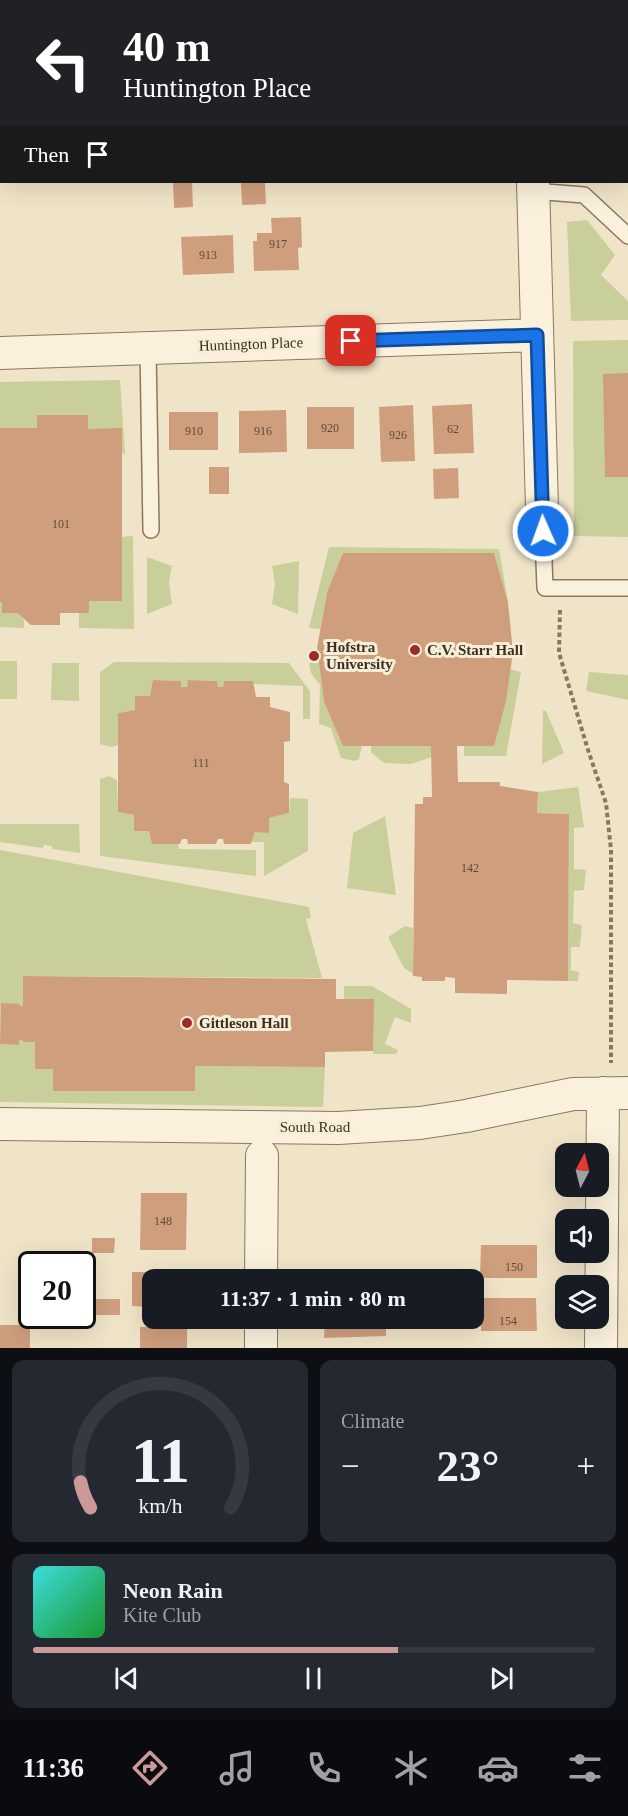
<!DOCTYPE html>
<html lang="en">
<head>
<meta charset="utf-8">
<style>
	body { margin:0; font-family:"Times New Roman",serif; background:#242831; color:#f1f3f6; height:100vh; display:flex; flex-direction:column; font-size:22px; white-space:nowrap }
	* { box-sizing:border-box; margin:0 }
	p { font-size:20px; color:#9ea1a6 }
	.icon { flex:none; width:33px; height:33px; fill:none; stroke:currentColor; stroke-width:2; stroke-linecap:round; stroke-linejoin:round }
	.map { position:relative; height:1348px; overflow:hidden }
	.sheet { display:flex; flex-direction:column; gap:12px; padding:12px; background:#0d0f14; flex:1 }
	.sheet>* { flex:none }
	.guide { position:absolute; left:0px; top:0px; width:628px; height:183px; box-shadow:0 6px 24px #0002; background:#202124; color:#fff; overflow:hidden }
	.needle { width:39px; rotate:7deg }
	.buttons { position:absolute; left:555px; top:1143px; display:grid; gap:12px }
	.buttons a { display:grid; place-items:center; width:54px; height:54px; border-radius:12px; background:#171b24; box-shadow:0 6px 24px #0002; font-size:30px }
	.speed { position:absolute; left:18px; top:1251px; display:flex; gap:12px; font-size:30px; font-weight:700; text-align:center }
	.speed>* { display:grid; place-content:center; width:78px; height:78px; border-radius:50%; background:#171b24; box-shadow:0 6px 24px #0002; line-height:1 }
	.speed .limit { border:3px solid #111; border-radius:9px; background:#fff; color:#111 }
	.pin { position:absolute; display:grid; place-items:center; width:51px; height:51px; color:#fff; margin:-26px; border-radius:12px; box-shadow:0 3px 9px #0006 }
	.me { position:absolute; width:66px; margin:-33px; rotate:358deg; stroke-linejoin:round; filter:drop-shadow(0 0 4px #0008) }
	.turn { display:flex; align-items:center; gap:21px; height:126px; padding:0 24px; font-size:27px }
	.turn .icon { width:78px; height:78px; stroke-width:2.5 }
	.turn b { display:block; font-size:42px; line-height:51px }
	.then { display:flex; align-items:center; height:57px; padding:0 24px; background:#0003; gap:12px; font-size:22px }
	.big { font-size:45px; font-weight:800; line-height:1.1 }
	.sheet .widget { flex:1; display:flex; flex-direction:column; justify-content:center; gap:9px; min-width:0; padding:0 21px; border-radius:12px; background:#242831 }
	.sheet .dial { align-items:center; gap:0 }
	.dial svg { height:156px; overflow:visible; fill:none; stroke:#363941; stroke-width:7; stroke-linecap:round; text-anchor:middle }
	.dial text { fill:#f1f3f6; stroke:none }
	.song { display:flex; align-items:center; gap:18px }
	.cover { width:72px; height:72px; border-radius:9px; background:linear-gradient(135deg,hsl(180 70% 55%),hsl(130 70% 35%)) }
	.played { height:6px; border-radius:3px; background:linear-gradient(90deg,#cc999b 65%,#363941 65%) }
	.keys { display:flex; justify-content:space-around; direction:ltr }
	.heat { display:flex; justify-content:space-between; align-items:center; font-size:33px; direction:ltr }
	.sheet .tiles { flex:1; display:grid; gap:12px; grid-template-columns:1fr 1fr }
	.widget:last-child { grid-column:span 2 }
	.trip { position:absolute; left:142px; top:1269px; width:342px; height:60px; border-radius:12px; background:#171b24; box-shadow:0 6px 24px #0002; font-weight:800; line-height:60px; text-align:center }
	.dock { display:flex; height:96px; justify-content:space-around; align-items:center; background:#090b0e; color:#9ea1a6 }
	.dock .icon { width:42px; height:42px }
	.dock .on { color:#cc999b }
	.dock b { font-size:27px; color:#f1f3f6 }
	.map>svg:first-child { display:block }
</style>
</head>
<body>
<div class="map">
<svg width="628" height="1348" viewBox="0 0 628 1348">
	<rect width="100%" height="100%" fill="#f0e4c8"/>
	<!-- green -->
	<path fill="#c9cf9b" d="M561 0H628V179L627 2Z
		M587 220 615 255 601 275 628 301V320L571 321 567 222Z
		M628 340V537L574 536 573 341Z
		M120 380 125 454 122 453 121 429H88V415H37V428H0V382Z
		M133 536 134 629 79 628V613H89V601H122V537Z
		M329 547 499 549 508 602 494 553H343L327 592 320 629 309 628Z
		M147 557 172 566 169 582 172 604 147 614Z
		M299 561 298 614 272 604 275 584 272 566Z
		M0 602H2V613H17L24 620V628L0 627Z
		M0 661H17V699H0Z
		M114 662 289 663 310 691V719H303V686L253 684 224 681 223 687H218L217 681 189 680 187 687H181L180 681 154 680 150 696H135V710L118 713V745L112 747 100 744V672Z
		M52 663H79V701L51 700Z
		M309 663H319L324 702 343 745H362L359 759 355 761 341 758 331 728 319 724 320 685 311 673Z
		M510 669 521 672 506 756H464V746Z
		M589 672 628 675V700L586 691Z
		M543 710 546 711 564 753 542 764Z
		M371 746H431L432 757 411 764 384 763 371 752Z
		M109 776 117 780 118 812 134 815V831H149L153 844H178L179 849 256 850V876L100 856V779Z
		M578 787 584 827 574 828V869L586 870 584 890 574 891 573 923 582 925 580 947H571V970L579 972 578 981H568L569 814 537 813 538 792Z
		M290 798 308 799V851L264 876V842H252L255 832H269V818L289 813Z
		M385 816 396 895 347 888 353 833Z
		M0 824H79L80 853 52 849V846L44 845 43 848 0 842Z
		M0 850 309 907 311 918 306 919 322 978 24 976 23 1006H19V1004H1L0 1044 19 1045V1040H23L24 1042H35V1068L53 1069V1090L194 1091 195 1066 325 1067 323 1107 0 1102Z
		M405 926 413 928V974L404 968 388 937Z
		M344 986H372L411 1009V1023L395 1017 385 1044 398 1050 396 1054H373V999H344Z"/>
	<!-- building -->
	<path fill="#cf9f7d" d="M173 182H192L193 207 174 208Z
		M241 182H265L266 204 242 205Z
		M301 217 302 247 298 248 299 270 254 271 253 241H257V233H272L271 218Z
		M233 235 234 273 183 275 181 237Z
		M628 373V477H605L603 374Z
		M472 404 474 453 434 454 432 406Z
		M413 405 415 461 381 462 379 407Z
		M307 407H354V449H307Z
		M286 410 287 452 239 453V411Z
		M169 412H218V450H169Z
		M37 415H88V429L122 428V601H89V613H60V625H31L17 613H2V602H0V428H37Z
		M209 467H229V494H209Z
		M458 468 459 498 434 499 433 469Z
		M343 553H494L508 602 513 652 506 701 494 746H457L458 782H500V786L538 792 537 813 569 814 568 981 507 980V994L455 993V978L445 977V981H422V977L413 976 415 804H423V797H432L431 746H343L324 702 317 648 327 592Z
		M153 680 181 681V687H187L188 680 217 681 218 687H223L224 681H253L256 697H270V707L290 712V741L284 742V782L289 784V813L269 818V833L255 832 251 844H224L223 839H218L216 844H188L187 839H182L180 844H152L149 831H134V815L118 812V713L135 710V696H150Z
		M23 976 336 979V999H374L373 1051 325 1052V1067L195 1066V1091H53V1069H35V1042H23V1040H19V1045L0 1044 1 1003 20 1004 19 1006H23Z
		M141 1193H187L186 1250H140Z
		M92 1238H115L114 1253H92Z
		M481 1245H537V1278H480Z
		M132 1272H197V1280H153V1307L132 1306Z
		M341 1273H374V1280H341Z
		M481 1298H536L537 1331H481Z
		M90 1299H120V1315H90Z
		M325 1318H386V1336L324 1338Z
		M0 1325H30V1348H0Z
		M187 1326V1348H140V1327Z"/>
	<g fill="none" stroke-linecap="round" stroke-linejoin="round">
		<!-- lane casing -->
		<g stroke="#8d765c" stroke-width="18">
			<path id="lane" d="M422 0V2
				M533 191 584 195 628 236
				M148 348 151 530
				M542 509 545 588H628"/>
		</g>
		<!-- street casing -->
		<g stroke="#8d765c" stroke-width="34">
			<path id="street" d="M528 0V2
				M285 2 337 0
				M0 9H2
				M533 182 542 509
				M0 353 537 335
				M0 1124 338 1128 420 1123 466 1116 573 1094 628 1093
				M261 1280 262 1156
				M261 1348V1318
				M601 1348 603 1093"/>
		</g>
		<!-- path -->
		<path stroke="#8d765c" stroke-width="4" stroke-dasharray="4.5 3" stroke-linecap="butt" d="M560 610 559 653 588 750 606 803 611 850V1063"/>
		<!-- lane -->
		<use href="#lane" stroke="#faf1dc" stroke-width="15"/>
		<!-- street -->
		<use href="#street" stroke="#faf1dc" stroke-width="32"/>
	</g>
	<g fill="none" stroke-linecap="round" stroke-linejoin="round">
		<!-- route casing -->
		<g stroke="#114b97" stroke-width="15">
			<path id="route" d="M351 341 537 335 543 531"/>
		</g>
		<!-- route -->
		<use href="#route" stroke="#1a73e8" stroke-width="10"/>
	</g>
	<!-- markers -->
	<g fill="#9e2a2b" stroke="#f7eed8" stroke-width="2">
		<circle cx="415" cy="650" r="6"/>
		<circle cx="314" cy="656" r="6"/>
		<circle cx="187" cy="1023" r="6"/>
	</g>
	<g text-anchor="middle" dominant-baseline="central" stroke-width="6" stroke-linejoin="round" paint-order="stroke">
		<!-- number labels -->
		<g font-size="12" fill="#624a37">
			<text x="278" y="244">917</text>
			<text x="208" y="255">913</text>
			<text x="330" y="428">920</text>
			<text x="453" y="429">62</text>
			<text x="194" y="431">910</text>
			<text x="263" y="431">916</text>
			<text x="398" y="435">926</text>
			<text x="61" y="524">101</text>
			<text x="201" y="763">111</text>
			<text x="470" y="868">142</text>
			<text x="163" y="1221">148</text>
			<text x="514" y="1267">150</text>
			<text x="508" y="1321">154</text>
		</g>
		<!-- street labels -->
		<g font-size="15" fill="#3d2e20" stroke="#f7eed8">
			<text transform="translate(251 344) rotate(-2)">Huntington Place</text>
			<text x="315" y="1127">South Road</text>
		</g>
		<!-- poi labels -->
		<g font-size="15" font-weight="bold" fill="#3d2e20" stroke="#f7eed8" text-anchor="start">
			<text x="326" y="647">Hofstra<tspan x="326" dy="17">University</tspan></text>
			<text x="427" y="650">C.V. Starr Hall</text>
			<text x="199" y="1023">Gittleson Hall</text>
		</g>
	</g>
</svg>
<div class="buttons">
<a><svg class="needle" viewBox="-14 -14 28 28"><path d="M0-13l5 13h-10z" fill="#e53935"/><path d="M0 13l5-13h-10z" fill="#9ea1a6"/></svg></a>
<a><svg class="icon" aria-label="sound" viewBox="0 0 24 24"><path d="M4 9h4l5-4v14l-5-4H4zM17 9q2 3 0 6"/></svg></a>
<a><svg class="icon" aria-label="layers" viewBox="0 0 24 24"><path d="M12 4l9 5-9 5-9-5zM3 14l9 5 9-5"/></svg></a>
</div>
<div class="speed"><div class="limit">20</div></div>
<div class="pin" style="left:351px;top:341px;background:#d93025"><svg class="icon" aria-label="arrive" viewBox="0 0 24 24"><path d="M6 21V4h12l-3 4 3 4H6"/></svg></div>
<svg class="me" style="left:543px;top:531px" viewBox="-20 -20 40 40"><circle r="17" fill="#1a73e8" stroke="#fff" stroke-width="3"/><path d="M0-11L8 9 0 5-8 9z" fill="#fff"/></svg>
<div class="trip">11:37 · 1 min · 80 m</div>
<div class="guide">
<div class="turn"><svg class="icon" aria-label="left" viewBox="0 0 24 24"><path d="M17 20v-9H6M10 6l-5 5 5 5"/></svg><div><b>40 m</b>Huntington Place</div></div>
<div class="then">Then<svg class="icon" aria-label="arrive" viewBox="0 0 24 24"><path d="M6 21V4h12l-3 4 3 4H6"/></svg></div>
</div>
</div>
<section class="sheet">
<div class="tiles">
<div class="widget dial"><svg viewBox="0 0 100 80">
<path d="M14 69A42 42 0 1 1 86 69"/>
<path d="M14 69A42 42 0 0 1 9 56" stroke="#cc999b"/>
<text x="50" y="56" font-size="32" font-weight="700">11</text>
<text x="50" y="72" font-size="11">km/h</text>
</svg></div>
<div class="widget"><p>Climate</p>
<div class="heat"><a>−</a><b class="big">23°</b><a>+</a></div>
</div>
<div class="widget">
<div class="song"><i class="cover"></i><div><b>Neon Rain</b><p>Kite Club</p></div></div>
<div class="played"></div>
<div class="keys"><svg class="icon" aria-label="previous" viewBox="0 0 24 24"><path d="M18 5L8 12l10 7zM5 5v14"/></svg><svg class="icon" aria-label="pause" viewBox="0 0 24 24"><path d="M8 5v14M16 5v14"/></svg><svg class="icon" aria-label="next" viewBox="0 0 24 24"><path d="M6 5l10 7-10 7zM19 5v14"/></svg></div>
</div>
</div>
</section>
<nav class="dock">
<b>11:36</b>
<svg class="icon on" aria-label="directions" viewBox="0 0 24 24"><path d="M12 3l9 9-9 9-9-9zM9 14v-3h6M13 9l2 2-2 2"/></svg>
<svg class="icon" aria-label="music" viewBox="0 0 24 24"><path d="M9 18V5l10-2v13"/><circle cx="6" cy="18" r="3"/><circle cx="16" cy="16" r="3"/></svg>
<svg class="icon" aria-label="phone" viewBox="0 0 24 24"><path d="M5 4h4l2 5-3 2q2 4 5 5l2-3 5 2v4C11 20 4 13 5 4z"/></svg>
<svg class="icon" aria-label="climate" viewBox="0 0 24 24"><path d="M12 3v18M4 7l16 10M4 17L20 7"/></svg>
<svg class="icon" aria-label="car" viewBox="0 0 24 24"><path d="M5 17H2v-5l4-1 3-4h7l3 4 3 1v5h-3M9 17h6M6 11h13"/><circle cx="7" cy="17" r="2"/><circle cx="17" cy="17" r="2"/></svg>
<svg class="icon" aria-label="filters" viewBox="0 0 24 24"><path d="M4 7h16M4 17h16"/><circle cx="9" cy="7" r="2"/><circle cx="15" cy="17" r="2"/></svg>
</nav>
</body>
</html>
